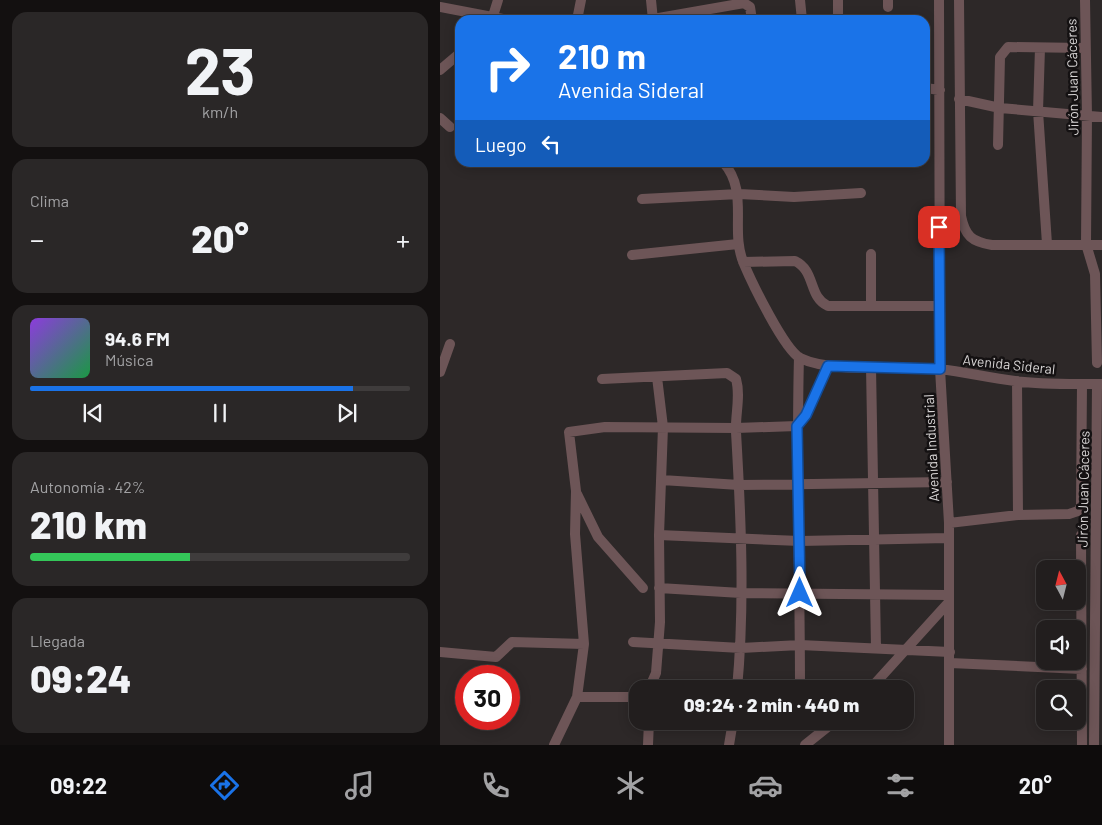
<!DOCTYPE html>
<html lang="es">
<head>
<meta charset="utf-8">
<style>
	body { margin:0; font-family:Barlow,sans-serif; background:#2a2727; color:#f1f3f6; height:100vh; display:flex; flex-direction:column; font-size:19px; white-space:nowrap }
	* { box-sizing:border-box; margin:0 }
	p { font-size:16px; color:#a2a2a4 }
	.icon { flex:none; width:28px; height:28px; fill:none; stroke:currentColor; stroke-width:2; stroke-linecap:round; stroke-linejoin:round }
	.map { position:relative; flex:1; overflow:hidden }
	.side { display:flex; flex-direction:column; gap:12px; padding:12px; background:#131010; width:440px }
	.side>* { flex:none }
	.hud { position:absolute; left:15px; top:15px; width:475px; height:152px; border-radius:15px; box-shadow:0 2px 12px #0003,0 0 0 1px #3f3c3c; background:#1a73e8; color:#fff; overflow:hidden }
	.needle { width:32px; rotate:353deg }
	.controls { position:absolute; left:596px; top:560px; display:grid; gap:10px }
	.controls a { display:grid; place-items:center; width:50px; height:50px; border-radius:10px; background:#221e1e; box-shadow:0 2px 12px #0003,0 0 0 1px #3f3c3c; font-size:25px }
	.speed { position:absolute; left:15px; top:665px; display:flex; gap:10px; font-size:25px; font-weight:700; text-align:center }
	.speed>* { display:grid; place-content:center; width:65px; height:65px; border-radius:50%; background:#221e1e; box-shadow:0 2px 12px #0003,0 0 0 1px #3f3c3c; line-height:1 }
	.speed .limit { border:8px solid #d22; background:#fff; color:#111 }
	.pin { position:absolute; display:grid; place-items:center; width:42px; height:42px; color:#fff; margin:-21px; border-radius:10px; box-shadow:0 2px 8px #0006 }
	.me { position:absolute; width:55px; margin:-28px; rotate:0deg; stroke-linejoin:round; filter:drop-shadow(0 0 4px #0008) }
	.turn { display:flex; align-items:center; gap:18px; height:105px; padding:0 20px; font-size:22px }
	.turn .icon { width:65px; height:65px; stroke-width:2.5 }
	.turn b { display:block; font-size:35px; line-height:42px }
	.then { display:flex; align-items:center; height:48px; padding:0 20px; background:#0003; gap:10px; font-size:19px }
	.big { font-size:38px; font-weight:800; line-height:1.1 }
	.side .tile { flex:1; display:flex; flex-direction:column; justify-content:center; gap:8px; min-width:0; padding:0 18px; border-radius:15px; background:#2a2727 }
	.side .dial { align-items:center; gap:0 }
	.dial b { font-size:65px; line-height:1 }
	.song { display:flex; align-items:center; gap:15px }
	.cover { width:60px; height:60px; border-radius:8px; background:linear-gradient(135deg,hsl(270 70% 55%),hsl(140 70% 35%)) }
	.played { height:5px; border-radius:2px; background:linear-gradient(90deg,#1a73e8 85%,#3f3c3c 85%) }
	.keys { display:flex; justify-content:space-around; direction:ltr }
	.heat { display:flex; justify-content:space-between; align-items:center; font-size:28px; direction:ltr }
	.charge { height:8px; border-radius:4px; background:linear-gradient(90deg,#34c759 42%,#3f3c3c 0) }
	.trip { position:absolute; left:189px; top:680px; width:285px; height:50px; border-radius:15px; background:#221e1e; box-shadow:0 2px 12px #0003,0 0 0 1px #3f3c3c; font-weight:800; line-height:50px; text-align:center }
	.tabs { display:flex; height:80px; justify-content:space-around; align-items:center; background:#0e0c0c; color:#a2a2a4 }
	.tabs .icon { width:35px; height:35px }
	.tabs .current { color:#1a73e8 }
	.tabs b { font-size:22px; color:#f1f3f6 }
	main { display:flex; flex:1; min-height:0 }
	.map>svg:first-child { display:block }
</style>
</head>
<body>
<main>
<section class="side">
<div class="tile dial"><b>23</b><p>km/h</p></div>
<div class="tile"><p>Clima</p>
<div class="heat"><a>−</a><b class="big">20°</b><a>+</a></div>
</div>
<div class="tile">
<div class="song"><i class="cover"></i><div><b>94.6 FM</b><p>Música</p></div></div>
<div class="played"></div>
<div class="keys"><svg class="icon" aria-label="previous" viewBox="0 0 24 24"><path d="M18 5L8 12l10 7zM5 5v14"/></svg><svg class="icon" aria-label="pause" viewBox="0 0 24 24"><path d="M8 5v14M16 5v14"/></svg><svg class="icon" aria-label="next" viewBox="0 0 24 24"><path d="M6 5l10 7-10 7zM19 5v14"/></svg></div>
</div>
<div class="tile"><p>Autonomía · 42%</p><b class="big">210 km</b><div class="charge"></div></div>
<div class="tile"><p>Llegada</p><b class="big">09:24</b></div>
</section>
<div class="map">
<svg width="662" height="745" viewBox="0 0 662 745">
	<rect width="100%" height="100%" fill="#2d2828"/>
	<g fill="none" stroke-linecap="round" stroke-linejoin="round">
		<!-- minor -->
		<path stroke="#6d5557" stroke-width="10" d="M211 0 213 20
			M360 0 362 20
			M398 0V20
			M448 0V7
			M499 0 500 369 509 523V745
			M519 0 521 216C525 236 532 242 552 245H662
			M645 0 647 115 646 244 655 274 657 363
			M0 7 68 20
			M213 19 304 3 310 7 312 20
			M50 20 53 16 58 0
			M137 20 141 0
			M600 48 598 111 607 244
			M0 70 20 53
			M485 88 500 90
			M519 99 560 108 662 117
			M0 118 10 127
			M558 145 560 57 568 47 645 48
			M283 162C310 192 289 230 304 264 312 283 344 349 360 358 393 374 461 365 500 369 525 372 550 378 575 381 603 385 634 384 662 384
			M202 199 299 194 354 197 421 193
			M192 255 298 244
			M303 262 355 261C376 271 368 297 388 306H499
			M431 305V254
			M359 357C356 468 360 578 360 689
			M431 367 436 648
			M0 372 10 344
			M162 379 287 373 296 379C301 396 295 415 296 432 301 517 305 604 297 689
			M577 381 578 515
			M222 480 299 485 507 482
			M137 494 158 537 203 588
			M509 523 578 515 629 514 638 511 641 506 642 384
			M219 535 360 541 508 538
			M641 535 642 745
			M219 588 301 593 507 595
			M193 642 301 648 360 645 510 652
			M0 652 56 657 72 642 144 644
			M510 663 642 669
			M209 689 216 673 220 622 219 535 223 427 217 377
			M430 689 508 603
			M137 697H198
			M114 745 137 697 144 644 135 534 136 491 129 432 165 427 296 428 357 426 366 415 388 366
			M208 745 209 721
			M289 745 293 721
			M365 745 395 721
			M654 745 657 384"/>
	</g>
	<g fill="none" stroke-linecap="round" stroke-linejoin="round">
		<!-- route casing -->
		<g stroke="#114b97" stroke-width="12">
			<path id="route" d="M360 593 357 426 366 415 388 366 500 369 499 227"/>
		</g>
		<!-- route -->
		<use href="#route" stroke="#1a73e8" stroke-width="9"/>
	</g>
	<g text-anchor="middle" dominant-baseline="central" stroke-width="5" stroke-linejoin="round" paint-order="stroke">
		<!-- street labels -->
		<g font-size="14" fill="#d8d5d5" stroke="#141112">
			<text transform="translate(632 77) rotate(-91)">Jirón Juan Cáceres</text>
			<text transform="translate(569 364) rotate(6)">Avenida Sideral</text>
			<text transform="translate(491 448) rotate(-93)">Avenida Industrial</text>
			<text transform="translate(643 489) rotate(-89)">Jirón Juan Cáceres</text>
		</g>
	</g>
</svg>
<div class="controls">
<a><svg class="needle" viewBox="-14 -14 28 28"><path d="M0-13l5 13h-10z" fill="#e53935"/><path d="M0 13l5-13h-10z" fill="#a2a2a4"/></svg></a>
<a><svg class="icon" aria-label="sound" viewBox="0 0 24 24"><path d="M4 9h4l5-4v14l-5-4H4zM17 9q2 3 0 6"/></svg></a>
<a><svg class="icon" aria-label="search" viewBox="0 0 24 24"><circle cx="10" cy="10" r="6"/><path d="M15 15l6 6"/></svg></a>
</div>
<div class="speed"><div class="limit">30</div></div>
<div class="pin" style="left:499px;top:227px;background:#d93025"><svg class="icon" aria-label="arrive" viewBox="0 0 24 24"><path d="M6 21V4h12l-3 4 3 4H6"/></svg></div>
<svg class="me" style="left:360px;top:593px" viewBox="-20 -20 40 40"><path d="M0-17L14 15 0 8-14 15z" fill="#1a73e8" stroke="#fff" stroke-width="4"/></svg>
<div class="trip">09:24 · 2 min · 440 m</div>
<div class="hud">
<div class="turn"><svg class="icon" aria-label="right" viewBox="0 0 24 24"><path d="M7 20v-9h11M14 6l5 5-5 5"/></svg><div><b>210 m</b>Avenida Sideral</div></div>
<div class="then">Luego<svg class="icon" aria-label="left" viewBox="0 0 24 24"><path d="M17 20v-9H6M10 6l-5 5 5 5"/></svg></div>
</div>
</div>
</main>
<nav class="tabs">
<b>09:22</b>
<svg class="icon current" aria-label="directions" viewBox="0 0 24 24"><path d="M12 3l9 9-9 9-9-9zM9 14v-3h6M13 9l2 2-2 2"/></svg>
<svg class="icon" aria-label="music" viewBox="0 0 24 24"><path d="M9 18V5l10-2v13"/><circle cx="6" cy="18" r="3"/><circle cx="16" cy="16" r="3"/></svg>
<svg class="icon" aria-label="phone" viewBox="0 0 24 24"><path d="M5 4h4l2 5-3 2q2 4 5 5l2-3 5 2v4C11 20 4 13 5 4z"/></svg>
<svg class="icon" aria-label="climate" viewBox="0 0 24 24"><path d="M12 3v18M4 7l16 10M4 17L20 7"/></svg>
<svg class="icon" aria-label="car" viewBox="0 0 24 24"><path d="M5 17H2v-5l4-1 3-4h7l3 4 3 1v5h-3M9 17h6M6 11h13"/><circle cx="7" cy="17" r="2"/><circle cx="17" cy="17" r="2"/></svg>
<svg class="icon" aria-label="filters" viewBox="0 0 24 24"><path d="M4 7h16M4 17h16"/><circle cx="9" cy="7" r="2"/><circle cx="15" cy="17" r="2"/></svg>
<b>20°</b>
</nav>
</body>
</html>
